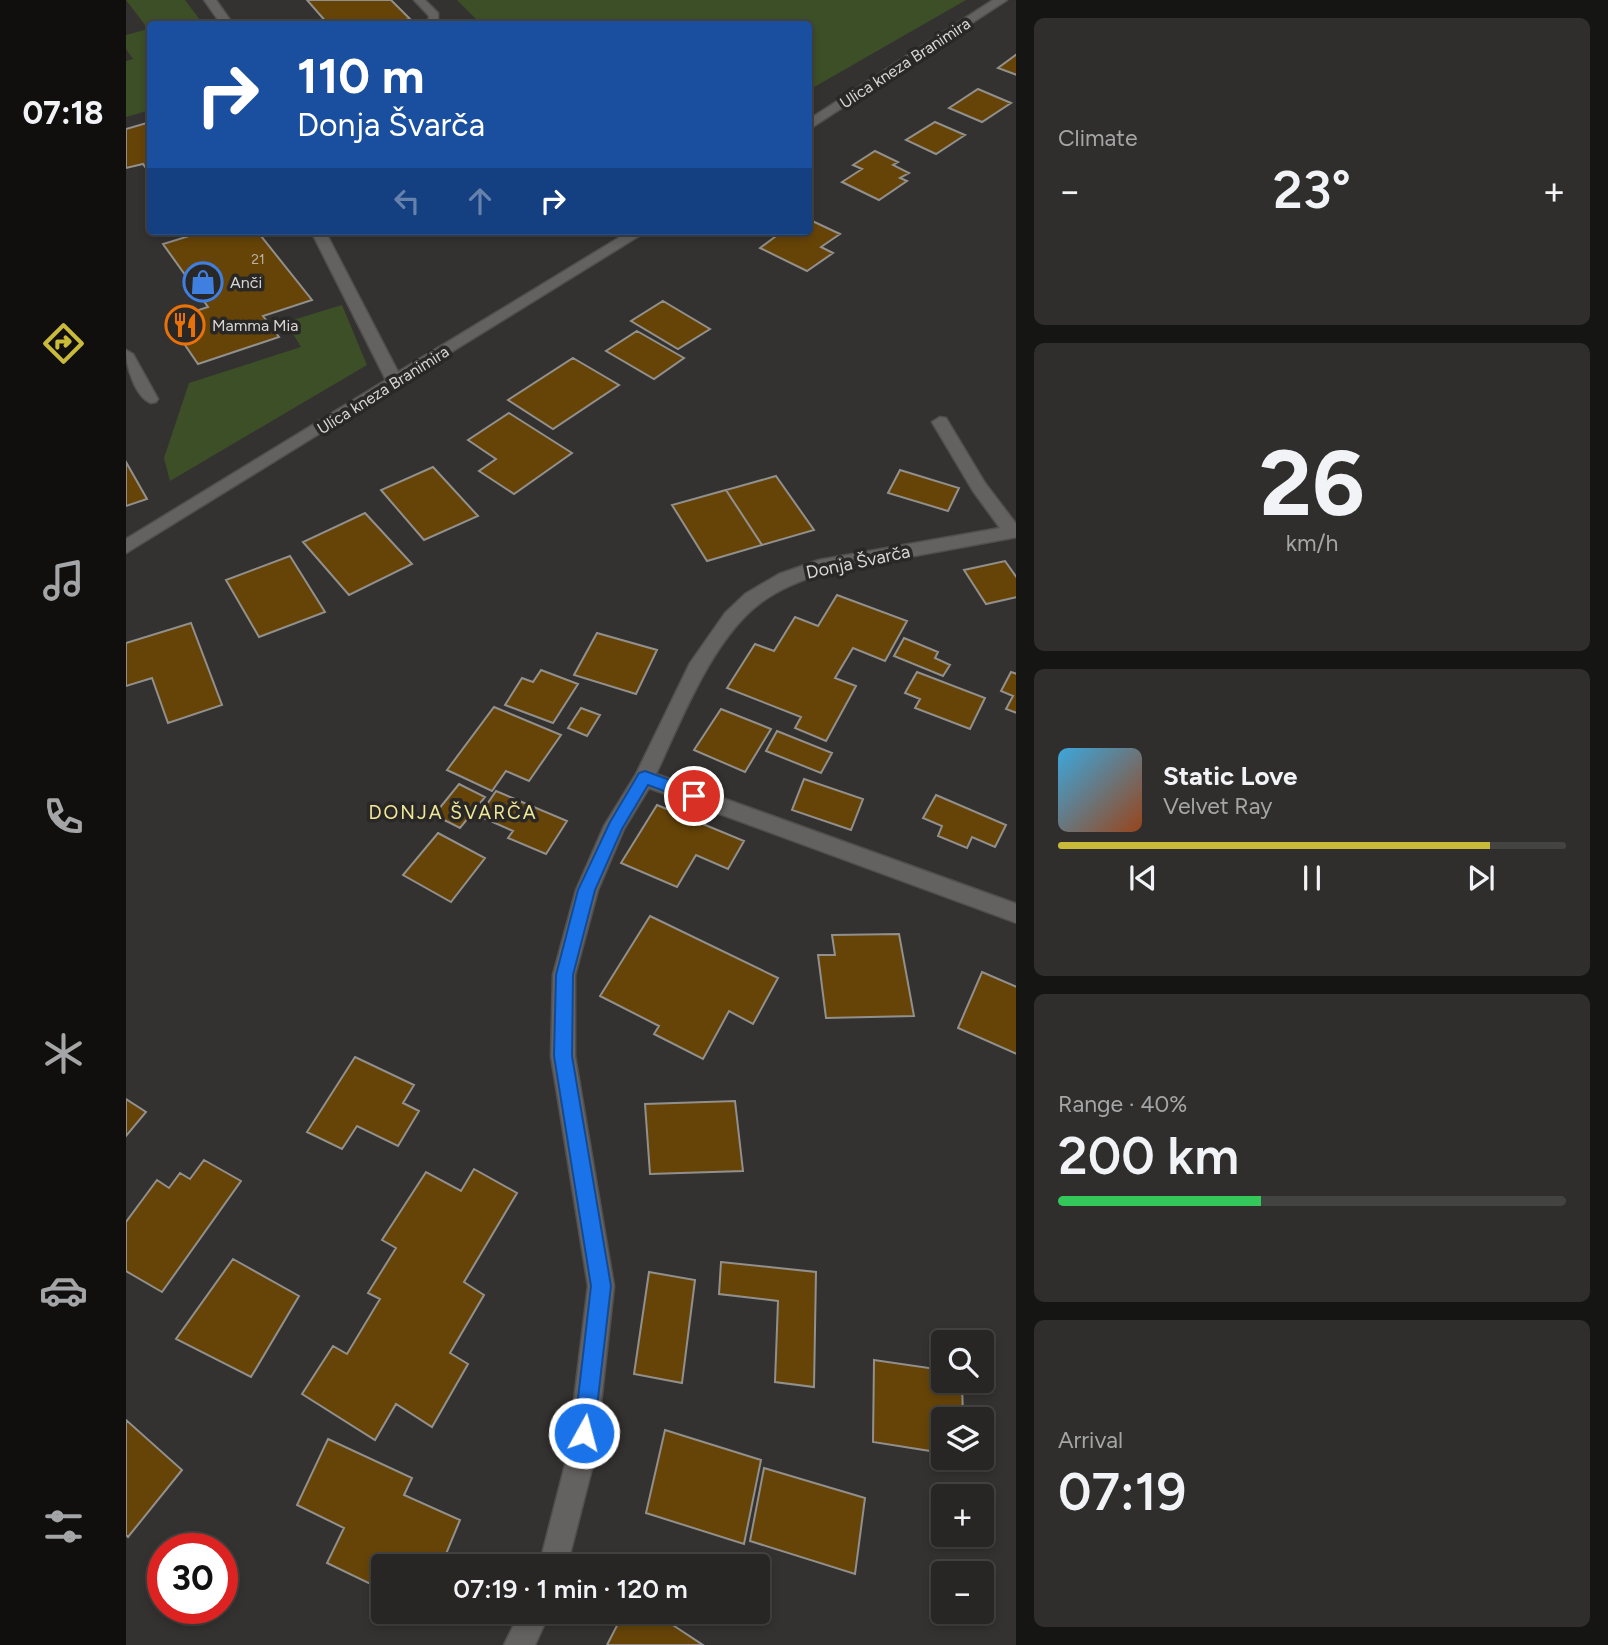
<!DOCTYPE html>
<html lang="en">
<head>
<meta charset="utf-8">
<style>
	body { margin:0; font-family:Figtree,sans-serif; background:#2f2e2c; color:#f1f3f6; height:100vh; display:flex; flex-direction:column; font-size:26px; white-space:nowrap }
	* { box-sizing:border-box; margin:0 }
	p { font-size:23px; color:#a4a5a6 }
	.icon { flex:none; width:38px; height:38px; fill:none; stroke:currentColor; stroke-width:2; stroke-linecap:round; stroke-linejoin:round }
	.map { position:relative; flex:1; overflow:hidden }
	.side { display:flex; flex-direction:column; gap:18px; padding:18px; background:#151514; width:592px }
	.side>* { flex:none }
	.banner { position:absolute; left:21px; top:21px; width:665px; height:214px; border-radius:7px; box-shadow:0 4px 10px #0003,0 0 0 2px #434341; background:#1a4fa0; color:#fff; overflow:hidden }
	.buttons { position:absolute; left:805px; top:1330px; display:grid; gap:14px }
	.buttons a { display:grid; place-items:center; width:63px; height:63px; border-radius:7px; background:#272624; box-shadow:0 4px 10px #0003,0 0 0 2px #434341; font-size:35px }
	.speed { position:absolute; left:21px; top:1533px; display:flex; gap:14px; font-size:35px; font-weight:700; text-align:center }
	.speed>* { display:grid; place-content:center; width:91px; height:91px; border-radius:50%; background:#272624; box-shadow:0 4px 10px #0003,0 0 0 2px #434341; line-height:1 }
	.speed .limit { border:10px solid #d22; background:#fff; color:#111 }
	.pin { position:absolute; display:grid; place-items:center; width:60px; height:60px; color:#fff; margin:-30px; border:4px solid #fff; border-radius:50%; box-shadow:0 2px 7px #0007 }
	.me { position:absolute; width:77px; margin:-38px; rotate:7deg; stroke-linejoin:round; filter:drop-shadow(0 0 5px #0008) }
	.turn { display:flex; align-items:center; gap:24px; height:147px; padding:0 35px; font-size:32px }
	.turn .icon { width:91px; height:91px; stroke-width:2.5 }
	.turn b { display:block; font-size:49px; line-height:60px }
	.lanes { display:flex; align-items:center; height:66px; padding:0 35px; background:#0003; justify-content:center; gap:35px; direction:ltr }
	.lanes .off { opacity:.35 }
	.big { font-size:52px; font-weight:600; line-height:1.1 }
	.side .card { flex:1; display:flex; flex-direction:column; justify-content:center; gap:10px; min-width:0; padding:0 24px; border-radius:10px; background:#2f2e2c }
	.side .dial { align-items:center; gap:0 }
	.dial b { font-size:91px; line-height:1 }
	.song { display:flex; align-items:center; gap:21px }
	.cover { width:84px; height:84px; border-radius:10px; background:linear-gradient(135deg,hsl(200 70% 55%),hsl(20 70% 35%)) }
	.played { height:7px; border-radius:4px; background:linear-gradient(90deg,#caba3a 85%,#434341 85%) }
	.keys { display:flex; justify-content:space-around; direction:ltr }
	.heat { display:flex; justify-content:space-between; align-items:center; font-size:38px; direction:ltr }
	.charge { height:10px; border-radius:5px; background:linear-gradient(90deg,#34c759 40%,#434341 0) }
	.trip { position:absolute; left:245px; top:1554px; width:399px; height:70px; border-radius:7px; background:#272624; box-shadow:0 4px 10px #0003,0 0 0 2px #434341; font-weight:600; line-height:70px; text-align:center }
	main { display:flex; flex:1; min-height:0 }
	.tabs { display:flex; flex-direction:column; width:126px; justify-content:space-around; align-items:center; background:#100f0e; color:#a4a5a6 }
	.tabs .icon { width:49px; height:49px }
	.tabs .selected { color:#caba3a }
	.tabs b { font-size:32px; color:#f1f3f6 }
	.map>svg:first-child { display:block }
</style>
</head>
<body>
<main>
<nav class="tabs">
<b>07:18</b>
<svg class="icon selected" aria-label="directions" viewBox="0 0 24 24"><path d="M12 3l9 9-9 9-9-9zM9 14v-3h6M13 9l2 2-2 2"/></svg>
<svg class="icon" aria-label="music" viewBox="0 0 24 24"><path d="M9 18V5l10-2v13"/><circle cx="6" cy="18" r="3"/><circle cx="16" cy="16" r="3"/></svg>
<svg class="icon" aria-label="phone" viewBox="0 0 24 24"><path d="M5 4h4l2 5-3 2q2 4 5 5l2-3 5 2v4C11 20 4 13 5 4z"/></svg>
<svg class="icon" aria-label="climate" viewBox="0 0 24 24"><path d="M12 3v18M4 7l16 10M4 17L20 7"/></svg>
<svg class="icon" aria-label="car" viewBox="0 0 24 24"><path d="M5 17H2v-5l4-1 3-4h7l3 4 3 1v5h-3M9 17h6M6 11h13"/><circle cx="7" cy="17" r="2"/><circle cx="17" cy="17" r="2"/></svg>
<svg class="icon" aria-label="filters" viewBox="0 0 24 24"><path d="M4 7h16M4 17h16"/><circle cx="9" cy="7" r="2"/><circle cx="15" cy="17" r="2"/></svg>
</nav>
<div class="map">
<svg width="891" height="1645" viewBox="0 0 891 1645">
	<rect width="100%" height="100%" fill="#343230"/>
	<!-- green -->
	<path fill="#3c4f27" d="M0 0H59L77 24H24V110L0 117V61L7 59 0 49V35L22 29Z
		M331 0H840L683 90 682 24H355Z
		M216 305 241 365 44 481 38 458 63 383 175 347 160 322Z"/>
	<!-- building -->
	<path fill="#664408" stroke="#92908d" stroke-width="2" d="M181 0H265L284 19 262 24H202Z
		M891 54V75L872 68Z
		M852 89 885 103 856 122 823 108Z
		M24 122V174L17 164 0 168V129Z
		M809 122 839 135 810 154 780 140Z
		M749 151 772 162 767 165 783 173 774 178 781 181 753 200 716 182 736 169 727 165Z
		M682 219 714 234 695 247 707 253 681 271 634 248 657 231H682Z
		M68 231H131L186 300 137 316 153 337 72 364 42 320 82 307 37 244 70 234Z
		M537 301 584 329 552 349 505 321Z
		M511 331 558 358 528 379 480 351Z
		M447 358 493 385 427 429 382 400Z
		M383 413 446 453 388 494 353 471 370 459 342 440Z
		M0 462 21 499 0 506Z
		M307 467 352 516 298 540 255 490Z
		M774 470 833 488 822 511 762 493Z
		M650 476 688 530 636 545 600 490Z
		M600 490 636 545 581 561 546 505Z
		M239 513 286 564 223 595 177 542Z
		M164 556 199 612 133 637 100 580Z
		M879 561 891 578V597L860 604 838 570Z
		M711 595 781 621 759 661 727 648 709 678 730 686 700 741 669 728 675 717 601 688 629 644 648 651 669 617 692 626Z
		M65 623 96 705 42 723 26 678 0 686V643Z
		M471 633 531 650 510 694 448 675Z
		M778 638 812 652 809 658 824 665 817 676 768 656Z
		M415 670 452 684 427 723 379 705 396 678 407 682Z
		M791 672 859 698 844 729 789 708 794 699 779 693Z
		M885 672 891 674V713L880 709 887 696 875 691Z
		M368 707 435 735 403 781 380 771 366 791 321 770Z
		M455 708 474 715 461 736 442 728Z
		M595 709 645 729 619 772 568 750Z
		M651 731 706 753 695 773 640 751Z
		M678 779 737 799 725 830 666 810Z
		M333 784 359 797 334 828 308 815Z
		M370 791 441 821 420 854 382 838 387 831 353 816Z
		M810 795 880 825 869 847 846 837 841 848 812 836 816 826 797 818Z
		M531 805 618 841 602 869 570 855 551 887 495 863Z
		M312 833 359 858 325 902 277 875Z
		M524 916 652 978 627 1024 603 1011 577 1059 528 1034 533 1026 474 996Z
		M773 934 788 1016 700 1018 692 955H709L706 935Z
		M856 972 891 987V1054L832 1028Z
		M229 1057 288 1085 277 1103 293 1111 272 1146 231 1126 216 1149 181 1132Z
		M0 1099 20 1112 0 1136Z
		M609 1101 617 1171 524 1174 519 1104Z
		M78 1160 115 1181 36 1292 0 1271V1222L31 1180 43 1188 54 1173 64 1179Z
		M348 1169 391 1193 338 1282 358 1295 324 1353 342 1364 306 1427 270 1404 249 1440 176 1394 207 1346 221 1354 254 1299 242 1293 270 1248 256 1240 300 1172 335 1191Z
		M107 1259 173 1296 125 1377 50 1339Z
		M595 1262 690 1272 688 1387 649 1382 652 1301 593 1294Z
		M523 1272 569 1280 556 1383 508 1374Z
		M748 1360 817 1370V1381H836L837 1419H817V1453L747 1442Z
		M0 1420 56 1470 2 1537 0 1535Z
		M539 1430 635 1460 618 1544 520 1513Z
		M202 1439 286 1478 278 1495 334 1520 315 1566H257V1590L201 1563 218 1528 171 1505Z
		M638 1468 739 1498 729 1574 624 1541Z
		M498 1612H527L577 1645H481Z"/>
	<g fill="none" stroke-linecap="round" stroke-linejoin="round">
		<!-- service casing -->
		<g stroke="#504f4d" stroke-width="3">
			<path id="service" d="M288 0H299L312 13V24H302L303 16Z
				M0 350 7 354 32 399 30 402 25 403C9 397 0 366 0 350Z"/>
		</g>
		<!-- minor casing -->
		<g stroke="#504f4d" stroke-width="3">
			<path id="minor" d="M78 0H90L107 24H95Z
				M867 0H881L682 130V120Z
				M185 231H199L272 372 504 231H521L0 553V539L260 380Z
				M814 417 820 418 859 483 891 525V537L696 573C674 581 651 590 633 604 586 640 555 721 530 774L891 904V923L523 788 498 829 472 890 449 975V1056L488 1286 469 1457 441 1566H413L441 1457 462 1286 425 1056 427 975 450 890 478 826 510 774 564 663 599 613 619 594 653 574 693 560 874 528 847 491 806 422Z
				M394 1612H424L409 1645H378Z"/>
		</g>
		<!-- service -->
		<use href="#service" fill="#646260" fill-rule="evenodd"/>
		<!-- minor -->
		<use href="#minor" fill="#646260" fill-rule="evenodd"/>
	</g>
	<!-- route -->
	<path fill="#1a73e8" stroke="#114b97" stroke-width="2" d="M519 771 574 791 576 796 568 802 522 785 496 829 469 890 447 975 446 1056 485 1286 468 1433 465 1440 458 1443 451 1440 448 1433 465 1286 428 1056 430 975 452 890 484 822 513 773Z"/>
	<!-- icons -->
	<defs>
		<g id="shop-ring" transform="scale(2.0125)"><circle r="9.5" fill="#2a2826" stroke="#3f7fe0" stroke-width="1.5"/><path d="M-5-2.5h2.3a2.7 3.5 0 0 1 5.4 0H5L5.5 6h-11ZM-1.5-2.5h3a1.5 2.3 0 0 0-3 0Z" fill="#3f7fe0"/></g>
		<g id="restaurant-ring" transform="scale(2.0125)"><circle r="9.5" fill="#2a2826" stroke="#e8710a" stroke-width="1.5"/><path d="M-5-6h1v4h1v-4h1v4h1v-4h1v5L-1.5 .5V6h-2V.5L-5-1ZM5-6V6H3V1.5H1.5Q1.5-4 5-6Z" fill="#e8710a"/></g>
	</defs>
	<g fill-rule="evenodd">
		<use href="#shop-ring" x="77" y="282"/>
		<use href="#restaurant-ring" x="59" y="325"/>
	</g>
	<g text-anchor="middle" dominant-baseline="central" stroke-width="7" stroke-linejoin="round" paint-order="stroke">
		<!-- number labels -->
		<g font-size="14" fill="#bbb2a1">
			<text x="132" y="259">21</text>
		</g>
		<!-- far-street labels -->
		<g font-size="16" fill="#d7d6d4" stroke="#2a2826">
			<text transform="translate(779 63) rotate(-33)">Ulica kneza Branimira</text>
			<text transform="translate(257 390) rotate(-32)">Ulica kneza Branimira</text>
		</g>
		<!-- far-poi labels -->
		<g font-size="16" fill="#d7d6d4" stroke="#2a2826" text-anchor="start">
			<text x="104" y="282">Anči</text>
			<text x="86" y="325">Mamma Mia</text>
		</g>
		<!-- street labels -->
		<g font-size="18" fill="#d7d6d4" stroke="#2a2826">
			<text transform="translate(732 562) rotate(-12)">Donja Švarča</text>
		</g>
		<!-- neighbourhood labels -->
		<g font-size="19" letter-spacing="2" fill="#f1e798" stroke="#2a2826">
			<text x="327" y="812">DONJA ŠVARČA</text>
		</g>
	</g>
</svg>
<div class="buttons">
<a><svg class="icon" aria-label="search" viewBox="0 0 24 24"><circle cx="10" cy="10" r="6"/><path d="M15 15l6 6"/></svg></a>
<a><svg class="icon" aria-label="layers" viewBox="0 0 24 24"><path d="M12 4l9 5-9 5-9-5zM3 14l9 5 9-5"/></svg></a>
<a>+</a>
<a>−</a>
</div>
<div class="speed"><div class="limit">30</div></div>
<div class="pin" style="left:568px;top:796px;background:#d93025"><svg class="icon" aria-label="arrive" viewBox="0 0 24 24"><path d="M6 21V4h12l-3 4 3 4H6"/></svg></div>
<svg class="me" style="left:458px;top:1433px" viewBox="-20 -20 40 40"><circle r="17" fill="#1a73e8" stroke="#fff" stroke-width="3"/><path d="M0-11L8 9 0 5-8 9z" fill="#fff"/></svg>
<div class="trip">07:19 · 1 min · 120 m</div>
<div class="banner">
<div class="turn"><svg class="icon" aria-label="right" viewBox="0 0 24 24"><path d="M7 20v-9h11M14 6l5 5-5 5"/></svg><div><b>110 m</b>Donja Švarča</div></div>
<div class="lanes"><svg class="icon off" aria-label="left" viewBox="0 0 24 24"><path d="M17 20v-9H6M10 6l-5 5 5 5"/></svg><svg class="icon off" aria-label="ahead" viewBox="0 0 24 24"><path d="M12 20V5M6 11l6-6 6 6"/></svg><svg class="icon" aria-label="right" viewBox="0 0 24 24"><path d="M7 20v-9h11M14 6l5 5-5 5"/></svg></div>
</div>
</div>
<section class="side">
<div class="card"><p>Climate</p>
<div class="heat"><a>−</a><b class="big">23°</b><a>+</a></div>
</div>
<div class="card dial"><b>26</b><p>km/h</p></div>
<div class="card">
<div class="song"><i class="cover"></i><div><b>Static Love</b><p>Velvet Ray</p></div></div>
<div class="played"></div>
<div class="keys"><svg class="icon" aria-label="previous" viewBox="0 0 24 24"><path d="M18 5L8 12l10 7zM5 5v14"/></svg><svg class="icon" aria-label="pause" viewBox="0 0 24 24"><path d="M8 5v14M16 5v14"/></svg><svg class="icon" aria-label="next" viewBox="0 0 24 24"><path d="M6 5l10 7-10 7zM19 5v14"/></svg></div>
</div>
<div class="card"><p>Range · 40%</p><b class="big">200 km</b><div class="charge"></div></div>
<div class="card"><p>Arrival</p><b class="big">07:19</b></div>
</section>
</main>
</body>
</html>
